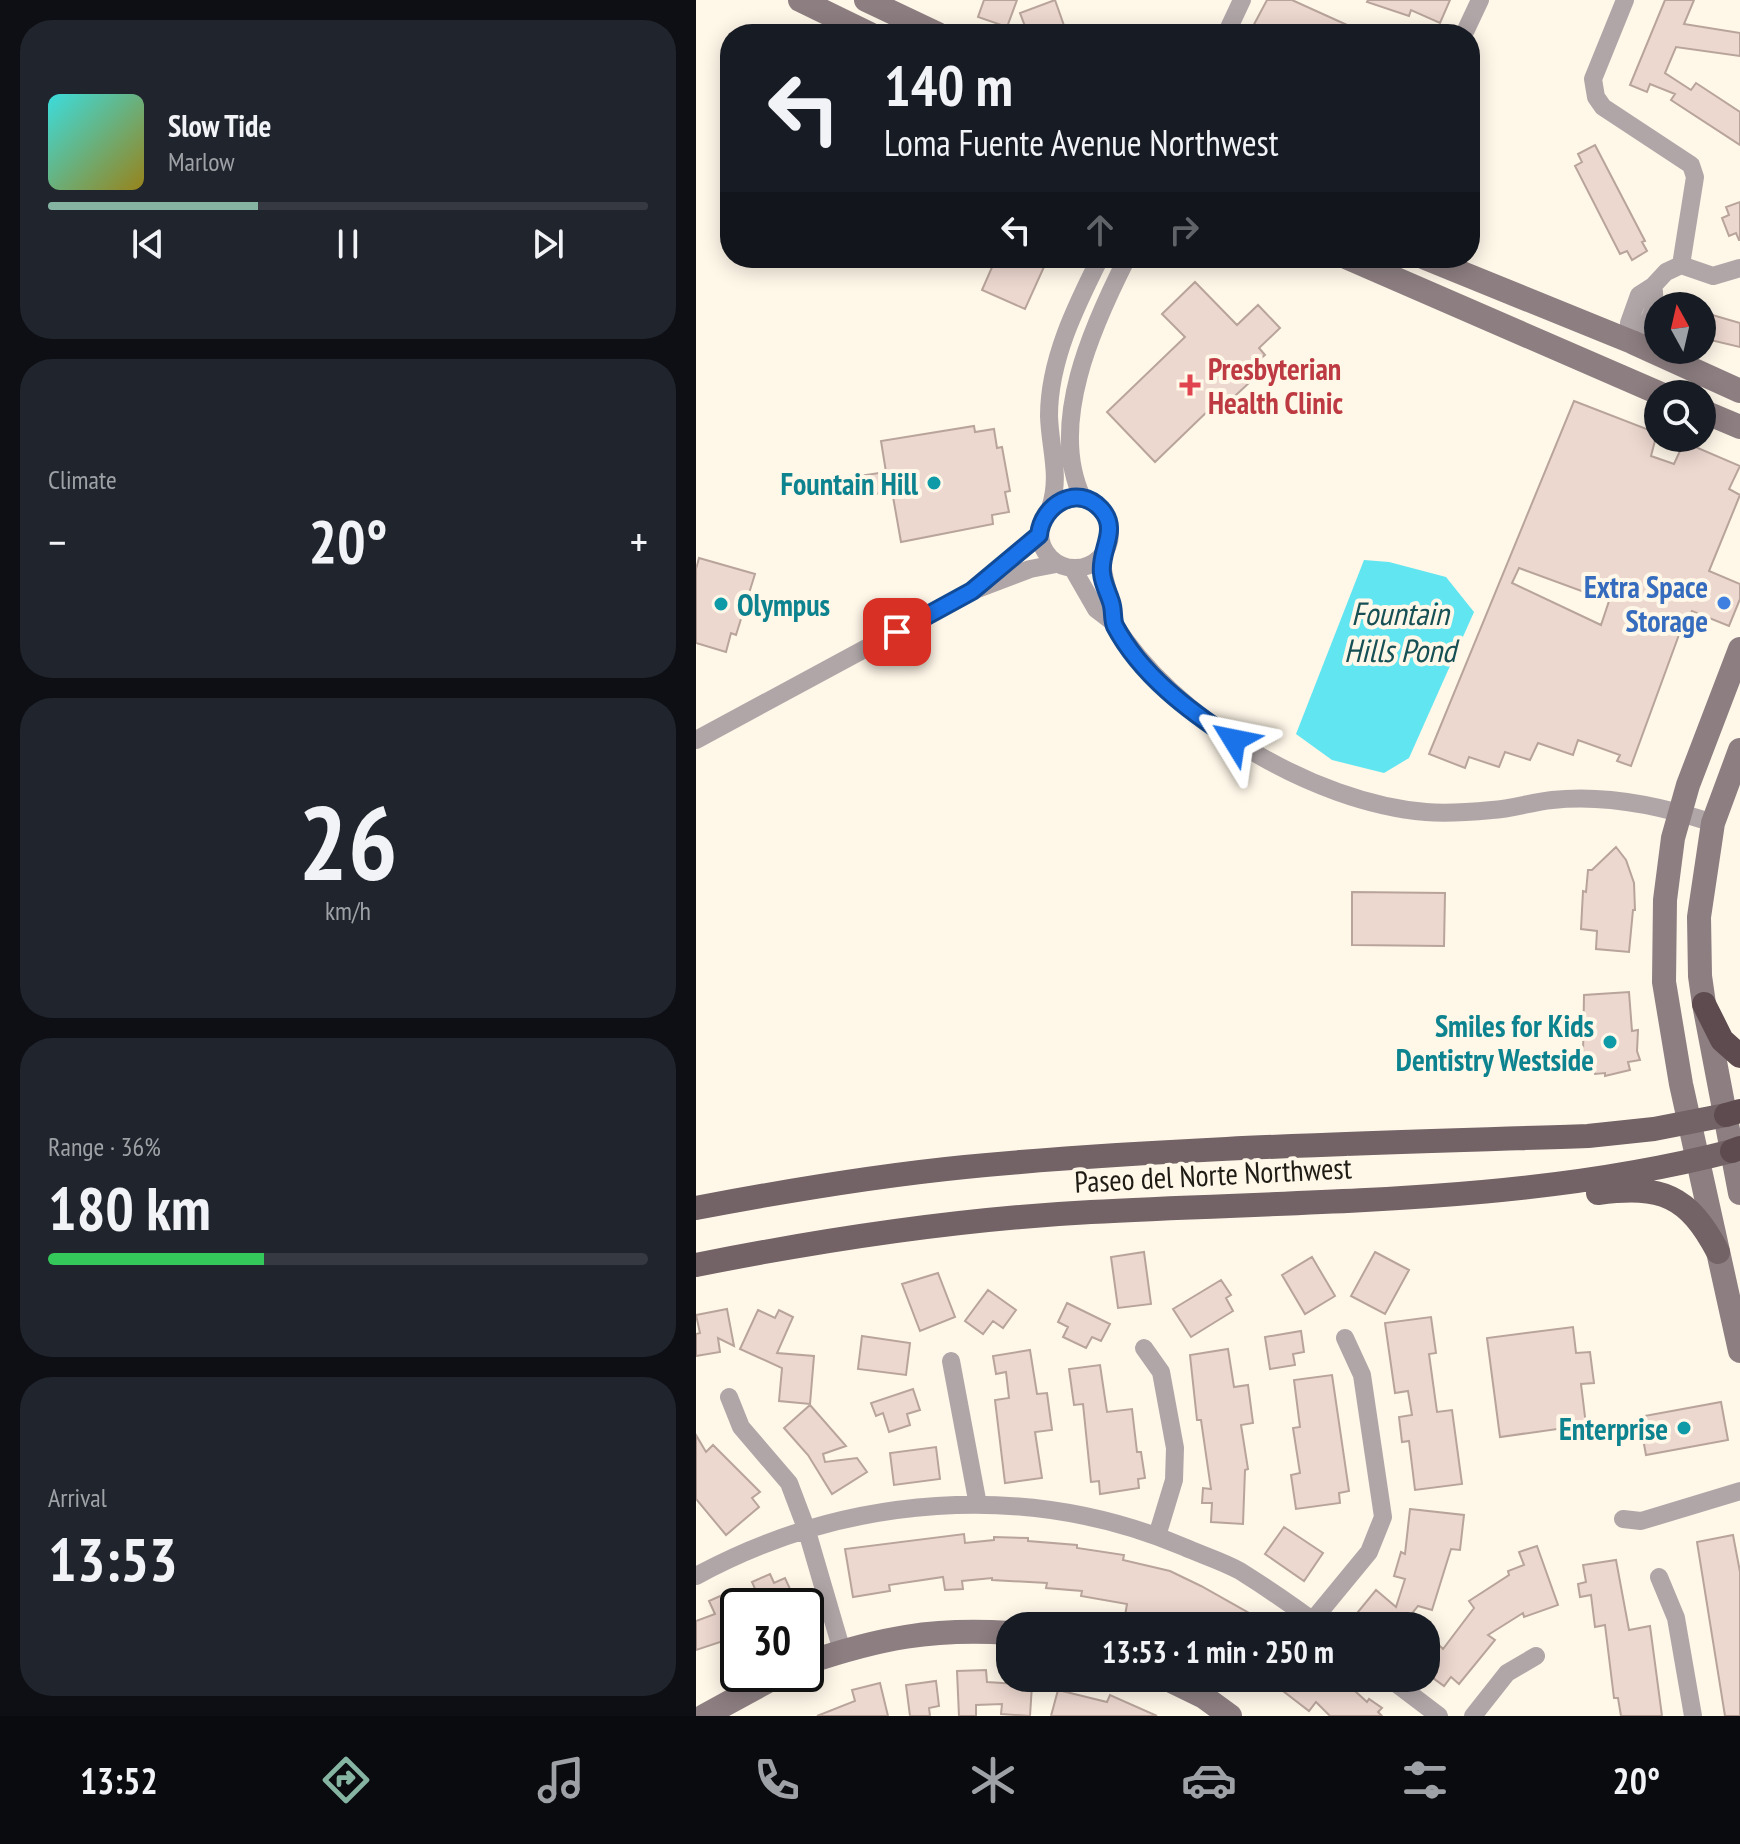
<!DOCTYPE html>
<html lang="en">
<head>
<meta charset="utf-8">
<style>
	body { margin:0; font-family:"PT Sans Narrow",sans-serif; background:#20242c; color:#f1f3f6; height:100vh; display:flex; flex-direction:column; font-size:30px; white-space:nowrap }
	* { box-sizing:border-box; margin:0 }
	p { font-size:26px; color:#9ea1a6 }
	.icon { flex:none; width:44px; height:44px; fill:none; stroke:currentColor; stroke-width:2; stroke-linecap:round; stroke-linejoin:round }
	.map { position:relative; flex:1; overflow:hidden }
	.side { display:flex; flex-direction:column; gap:20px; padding:20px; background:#0d0f14; width:696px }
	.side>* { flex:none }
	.banner { position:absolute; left:24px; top:24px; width:760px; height:244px; border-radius:32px; box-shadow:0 4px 20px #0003; background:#171b24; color:#f1f3f6; overflow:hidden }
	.needle { width:52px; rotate:352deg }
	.fabs { position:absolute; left:948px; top:292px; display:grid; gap:16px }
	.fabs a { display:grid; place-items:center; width:72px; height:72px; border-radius:50%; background:#171b24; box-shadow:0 4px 20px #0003; font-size:40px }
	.speed { position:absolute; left:24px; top:1588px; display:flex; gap:16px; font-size:40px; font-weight:700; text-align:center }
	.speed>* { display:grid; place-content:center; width:104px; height:104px; border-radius:50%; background:#171b24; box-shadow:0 4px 20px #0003; line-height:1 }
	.speed .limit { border:4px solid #111; border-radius:12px; background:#fff; color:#111 }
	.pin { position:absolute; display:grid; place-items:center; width:68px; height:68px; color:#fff; margin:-34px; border-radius:16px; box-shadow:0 4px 12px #0006 }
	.me { position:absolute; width:88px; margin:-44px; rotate:305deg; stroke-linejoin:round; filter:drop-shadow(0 0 6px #0008) }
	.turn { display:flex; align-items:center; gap:28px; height:168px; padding:0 32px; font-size:36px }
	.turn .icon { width:104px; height:104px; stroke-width:2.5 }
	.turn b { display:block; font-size:56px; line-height:68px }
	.lanes { display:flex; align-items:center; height:76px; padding:0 32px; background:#0003; justify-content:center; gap:40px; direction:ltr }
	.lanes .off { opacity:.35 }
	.big { font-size:60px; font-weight:600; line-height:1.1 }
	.side .widget { flex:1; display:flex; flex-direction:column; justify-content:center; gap:12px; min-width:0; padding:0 28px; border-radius:32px; background:#20242c }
	.side .dial { align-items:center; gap:0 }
	.dial b { font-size:104px; line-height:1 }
	.song { display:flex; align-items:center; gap:24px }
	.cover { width:96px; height:96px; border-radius:12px; background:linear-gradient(135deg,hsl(180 70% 55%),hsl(50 70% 35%)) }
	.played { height:8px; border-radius:4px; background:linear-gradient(90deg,#85b4a3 35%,#363941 35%) }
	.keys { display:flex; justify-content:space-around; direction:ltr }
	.heat { display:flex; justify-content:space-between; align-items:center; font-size:44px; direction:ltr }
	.charge { height:12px; border-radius:6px; background:linear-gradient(90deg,#34c759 36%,#363941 0) }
	.trip { position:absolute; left:300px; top:1612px; width:444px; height:80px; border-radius:32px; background:#171b24; box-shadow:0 4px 20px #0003; font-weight:600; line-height:80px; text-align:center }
	.tab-bar { display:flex; height:128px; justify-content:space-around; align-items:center; background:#090b0e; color:#9ea1a6 }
	.tab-bar .icon { width:56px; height:56px }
	.tab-bar .selected { color:#85b4a3 }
	.tab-bar b { font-size:36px; color:#f1f3f6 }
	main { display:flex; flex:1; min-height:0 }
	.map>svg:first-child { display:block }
</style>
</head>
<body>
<main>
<section class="side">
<div class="widget">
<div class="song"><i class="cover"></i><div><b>Slow Tide</b><p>Marlow</p></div></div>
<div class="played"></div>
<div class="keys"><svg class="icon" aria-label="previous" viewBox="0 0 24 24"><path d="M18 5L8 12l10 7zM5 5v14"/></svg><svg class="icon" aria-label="pause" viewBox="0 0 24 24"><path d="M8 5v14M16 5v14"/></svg><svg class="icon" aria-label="next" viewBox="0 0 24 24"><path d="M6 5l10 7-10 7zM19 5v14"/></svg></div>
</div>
<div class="widget"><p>Climate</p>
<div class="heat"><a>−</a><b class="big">20°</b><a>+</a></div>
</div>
<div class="widget dial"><b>26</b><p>km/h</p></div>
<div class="widget"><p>Range · 36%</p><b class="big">180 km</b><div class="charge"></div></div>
<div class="widget"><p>Arrival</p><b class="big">13:53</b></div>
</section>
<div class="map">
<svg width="1044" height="1716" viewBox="0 0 1044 1716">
	<rect width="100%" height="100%" fill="#fff7e8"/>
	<!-- water -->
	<path fill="#60e5f1" d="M668 560 693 562 750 577 778 612 713 758 688 773 636 760 600 734Z"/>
	<!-- building -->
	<path fill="#edd8cf" stroke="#b8a49b" stroke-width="2" fill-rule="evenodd" d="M288 0H321L311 27 282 17Z
		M359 0 371 34H332L324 13Z
		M571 0H596L671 34H563L555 30Z
		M672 0H754L744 23 715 10 713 16 671 2Z
		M969 0H998L988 24 1044 33V56L980 47 969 73 995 90 1000 83 1044 112V145L975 100 979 94 954 84 951 92 934 85Z
		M899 145 949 241 946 242 951 251 936 260 931 251 924 254 879 166 886 162 882 154Z
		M1044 202V240H1043L1040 233 1033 236 1026 218 1033 215 1030 207Z
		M300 258H352L329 309 286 290Z
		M499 282 541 325 562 305 584 328 563 348 569 355 563 360 570 367 524 410 519 404 459 462 411 412 489 337 466 314Z
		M1006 312 1044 323V347L1006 338Z
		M878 401 961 433 955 456 978 464 988 442 1044 466 1033 489 1044 495 1013 571 1044 584V599L1033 626 996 611 987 633 984 632 935 766 921 761 924 755 882 740 877 755 842 743 834 760 809 752 803 767 773 757 769 768 733 754ZM823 568 913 601 905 625 816 583Z
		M278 426 279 432 298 429 301 448 306 447 314 491 309 492 313 512 296 515 297 524 205 542 196 491 167 496 163 476 190 472 185 441Z
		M3 558 59 574 40 635 35 633 30 652 0 643V569Z
		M920 847 930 860 938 883 939 910H937L933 952 900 949 901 931 885 929 887 891 890 892 892 870H896Z
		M656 892 749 893 748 946 656 945Z
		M933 992 936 1031 942 1030 941 1051 944 1060 932 1062 934 1070 909 1076V1073L899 1074 897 1055H887L888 995Z
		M448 1252 455 1304 422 1308 415 1257Z
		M679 1252 713 1270 689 1314 655 1296Z
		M616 1257 639 1296 609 1314 586 1275Z
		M242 1273 259 1317 224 1331 206 1284Z
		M525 1280 535 1295 530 1298 537 1311 495 1337 477 1309Z
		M292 1290 320 1310 307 1328 297 1321 287 1334 269 1321Z
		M371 1303 414 1324 405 1341 396 1337 390 1348 367 1337 372 1327 362 1322Z
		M31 1309 38 1346 22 1338 24 1352 0 1356V1334L4 1333 0 1315Z
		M62 1310 79 1318 83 1310 97 1317 81 1353 118 1356 114 1404 83 1401 86 1368 44 1349Z
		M735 1317 740 1353 733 1354 741 1412 756 1410 766 1484 719 1490 713 1441 706 1442 703 1417 716 1415 712 1391 699 1393 689 1323Z
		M877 1327 880 1353 894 1352 898 1383 885 1384 890 1425 804 1437 791 1338Z
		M605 1331 608 1352 597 1354 599 1365 574 1369 569 1337Z
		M166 1336 214 1343 210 1375 162 1369Z
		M532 1349 538 1387 552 1385 557 1423 545 1425 552 1469 549 1470 547 1524 515 1522 516 1503H506L507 1488 515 1489 505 1420H501L494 1355Z
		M334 1350 341 1394 351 1393 356 1430 339 1432 346 1478 309 1483 299 1400 313 1398 310 1372 300 1374 297 1356Z
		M404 1365 411 1412 436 1409 441 1452H445L449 1478 442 1479 443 1488 404 1494 403 1481 395 1482 387 1404 378 1405 373 1369Z
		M636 1375 653 1491 643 1493 644 1503 600 1509 595 1475 604 1473 597 1428 604 1427 598 1380Z
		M217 1389 224 1410 211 1414 214 1425 193 1432 187 1413 180 1416 175 1403Z
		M1025 1402 1032 1440 950 1455 943 1417Z
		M114 1405 150 1446 127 1454 129 1462 161 1458 171 1472 136 1494 112 1455 88 1428Z
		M0 1435 10 1452 17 1445 64 1492 56 1498 63 1507 30 1535 0 1499Z
		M240 1447 244 1479 198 1485 194 1453Z
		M714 1509 768 1515 764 1550 755 1549 736 1610 722 1606 706 1626H668L657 1618 680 1590 700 1607 709 1579 698 1576 705 1552 709 1554Z
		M588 1527 627 1553 608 1581 569 1554Z
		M268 1534 269 1543 298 1540V1537L332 1538V1541L381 1545V1548L428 1555 427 1560 474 1571 505 1586 576 1626H471L429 1616 431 1604 385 1596 386 1591 350 1588 351 1583 296 1580V1578L266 1581 267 1589 249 1590 247 1577 193 1585 194 1591 157 1597 149 1549Z
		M1037 1535 1044 1572V1716H1029L1001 1542Z
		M841 1546 862 1605 828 1617 827 1613 792 1635 799 1640 763 1684 755 1677 748 1686 730 1673V1665L744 1646 747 1649 778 1608 773 1601 813 1575 812 1571 828 1565 823 1552Z
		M920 1560 933 1630 954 1626 966 1716H925L922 1698H918L909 1625 899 1627 895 1595 884 1597 882 1584 890 1582 887 1565Z
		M74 1574 78 1583 89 1578 100 1602 93 1606H42V1669L30 1640 0 1650V1621L19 1614 13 1601 33 1592 37 1600 60 1591 56 1582Z
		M290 1670 291 1682 336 1685 334 1716 305 1714 306 1704 280 1705V1716H263L261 1671Z
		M570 1678H625L639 1688 647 1680 671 1702 673 1699 686 1708 682 1712 686 1716H634L620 1702 613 1711Z
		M240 1681 243 1706 233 1708 234 1716H214L210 1685Z
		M184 1683 192 1716H121L159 1701 156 1690Z
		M362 1690 411 1702 414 1695 461 1716H355Z"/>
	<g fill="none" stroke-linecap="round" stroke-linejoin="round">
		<!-- street -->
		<path stroke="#b0a6a8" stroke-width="18" d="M929 0 897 79 900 97 907 107 995 165 999 177 985 265 970 272 957 286 943 295 933 323 936 342
			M530 34 546 0
			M768 34 784 0
			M985 265 1017 276 1044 268
			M936 342C953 327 962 309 957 286
			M344 533a35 35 0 1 1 70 0a35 35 0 1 1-70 0Z
			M387 499C351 425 397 325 431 258
			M354 508C365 476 354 449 353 416 353 360 380 306 404 258
			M377 569 400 609 417 622C418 599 405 580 406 556
			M285 584 343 535
			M417 622C476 718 617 803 730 812 751 814 775 812 796 810 816 809 836 802 856 800 910 794 966 806 1017 823
			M0 740 276 591 334 569 360 564
			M448 1348 465 1372 479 1448 478 1480 461 1536
			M255 1361 282 1505
			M33 1397 45 1427 93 1483 110 1528 146 1651
			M927 1519 945 1521 1044 1491
			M0 1576C149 1495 330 1480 488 1547 506 1555 526 1561 544 1571 571 1588 599 1607 624 1626
			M963 1577 980 1618 997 1716
			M617 1620 673 1552 687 1517 666 1375 649 1338
			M693 1678 743 1716
			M777 1716 811 1673 840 1656"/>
		<!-- secondary -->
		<path stroke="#8d7e81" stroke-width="24" d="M104 0 174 34
			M170 0 242 34
			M652 258 965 394
			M729 258 936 342 1044 391
			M1006 411 1044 427
			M1044 649 992 785 977 838 969 900 968 982 985 1084 1044 1351
			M1044 750 1017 823 1003 917 1004 976 1008 1004 1044 1193
			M110 1663C184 1638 236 1628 314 1633
			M469 1678 508 1697 534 1716
			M8 1716 85 1674"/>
		<!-- primary -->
		<path stroke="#736266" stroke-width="24" d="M902 1193C966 1185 992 1195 1022 1252
			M0 1208C89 1191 179 1176 269 1167 476 1147 685 1143 892 1136L958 1129 1030 1115
			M0 1265C130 1239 262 1219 395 1212 609 1200 827 1205 1036 1151"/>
		<!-- highway -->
		<path stroke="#5e4b4f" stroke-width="24" d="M1008 1004 1026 1040 1044 1056
			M1030 1115 1044 1111
			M1036 1151 1044 1148"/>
	</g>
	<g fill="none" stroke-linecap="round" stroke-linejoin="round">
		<!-- route casing -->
		<g stroke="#114b97" stroke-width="20">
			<path id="route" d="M201 632 276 591 343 535C346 505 381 483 405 509 424 530 403 550 406 573 407 584 412 592 415 602 418 610 416 619 419 626 445 675 493 711 538 740"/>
		</g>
		<!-- route -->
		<use href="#route" stroke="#1a73e8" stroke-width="14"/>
	</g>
	<!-- markers -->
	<path fill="#e0444e" stroke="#fff7e8" stroke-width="3" d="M490 373h8v8h8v8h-8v8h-8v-8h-8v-8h8z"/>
	<g fill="#0f9aa8" stroke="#fff7e8" stroke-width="3">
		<circle cx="238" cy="483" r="8"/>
		<circle cx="25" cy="604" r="8"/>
		<circle cx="914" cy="1042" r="8"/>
		<circle cx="988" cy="1428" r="8"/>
	</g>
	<circle fill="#3f7fe0" stroke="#fff7e8" stroke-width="3" cx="1028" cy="603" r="8"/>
	<g text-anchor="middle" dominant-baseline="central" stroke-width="8" stroke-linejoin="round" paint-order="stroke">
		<!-- health labels -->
		<g font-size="30" font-weight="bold" fill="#be3a42" stroke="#fff7e8" text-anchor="start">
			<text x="512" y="368">Presbyterian<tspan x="512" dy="34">Health Clinic</tspan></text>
		</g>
		<!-- culture labels -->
		<g font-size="30" font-weight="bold" fill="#0d838f" stroke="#fff7e8" text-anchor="end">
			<text x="222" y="483">Fountain Hill</text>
			<text x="41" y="604" text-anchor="start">Olympus</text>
			<text x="898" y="1025">Smiles for Kids<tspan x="898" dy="34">Dentistry Westside</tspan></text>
			<text x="972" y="1428">Enterprise</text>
		</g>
		<!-- shop labels -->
		<g font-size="30" font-weight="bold" fill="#366cbe" stroke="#fff7e8" text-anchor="end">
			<text x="1012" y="586">Extra Space<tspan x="1012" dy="34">Storage</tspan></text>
		</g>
		<!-- street labels -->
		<g font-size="30" fill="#1f1c15" stroke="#fff7e8">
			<text transform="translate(517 1174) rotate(-3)">Paseo del Norte Northwest</text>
		</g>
		<!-- water labels -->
		<g font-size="32" font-style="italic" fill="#165055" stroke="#fff7e8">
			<text x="704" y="613">Fountain<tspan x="704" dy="37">Hills Pond</tspan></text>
		</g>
	</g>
</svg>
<div class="fabs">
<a><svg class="needle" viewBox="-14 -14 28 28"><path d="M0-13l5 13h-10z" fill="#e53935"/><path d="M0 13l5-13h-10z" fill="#9ea1a6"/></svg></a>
<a><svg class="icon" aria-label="search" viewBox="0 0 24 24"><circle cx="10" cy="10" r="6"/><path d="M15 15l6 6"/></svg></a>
</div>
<div class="speed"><div class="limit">30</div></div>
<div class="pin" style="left:201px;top:632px;background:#d93025"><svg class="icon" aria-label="arrive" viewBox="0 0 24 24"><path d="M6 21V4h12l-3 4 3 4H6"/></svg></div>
<svg class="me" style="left:538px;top:740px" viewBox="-20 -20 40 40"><path d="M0-17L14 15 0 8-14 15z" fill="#1a73e8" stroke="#fff" stroke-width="4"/></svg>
<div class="trip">13:53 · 1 min · 250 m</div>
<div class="banner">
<div class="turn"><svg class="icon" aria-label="left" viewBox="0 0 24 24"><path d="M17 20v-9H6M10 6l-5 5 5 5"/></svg><div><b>140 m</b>Loma Fuente Avenue Northwest</div></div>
<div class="lanes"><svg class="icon" aria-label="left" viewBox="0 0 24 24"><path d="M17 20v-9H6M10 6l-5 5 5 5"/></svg><svg class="icon off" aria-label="ahead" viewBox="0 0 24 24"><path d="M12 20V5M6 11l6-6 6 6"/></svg><svg class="icon off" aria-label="right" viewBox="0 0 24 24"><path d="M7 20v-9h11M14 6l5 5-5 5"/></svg></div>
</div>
</div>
</main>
<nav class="tab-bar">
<b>13:52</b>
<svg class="icon selected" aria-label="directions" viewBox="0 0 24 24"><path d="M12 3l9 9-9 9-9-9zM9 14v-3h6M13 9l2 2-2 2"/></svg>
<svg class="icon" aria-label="music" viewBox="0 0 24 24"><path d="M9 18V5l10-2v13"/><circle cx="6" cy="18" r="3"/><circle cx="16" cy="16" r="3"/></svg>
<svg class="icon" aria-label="phone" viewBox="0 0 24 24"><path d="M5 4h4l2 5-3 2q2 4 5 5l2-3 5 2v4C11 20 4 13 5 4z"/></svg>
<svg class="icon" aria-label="climate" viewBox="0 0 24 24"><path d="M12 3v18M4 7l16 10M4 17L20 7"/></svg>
<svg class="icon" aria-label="car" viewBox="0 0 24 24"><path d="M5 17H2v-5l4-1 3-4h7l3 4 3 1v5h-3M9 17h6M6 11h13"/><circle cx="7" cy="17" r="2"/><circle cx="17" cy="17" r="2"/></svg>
<svg class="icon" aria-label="filters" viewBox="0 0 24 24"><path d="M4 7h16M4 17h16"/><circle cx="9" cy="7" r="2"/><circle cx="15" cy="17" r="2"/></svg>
<b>20°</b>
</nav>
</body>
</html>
